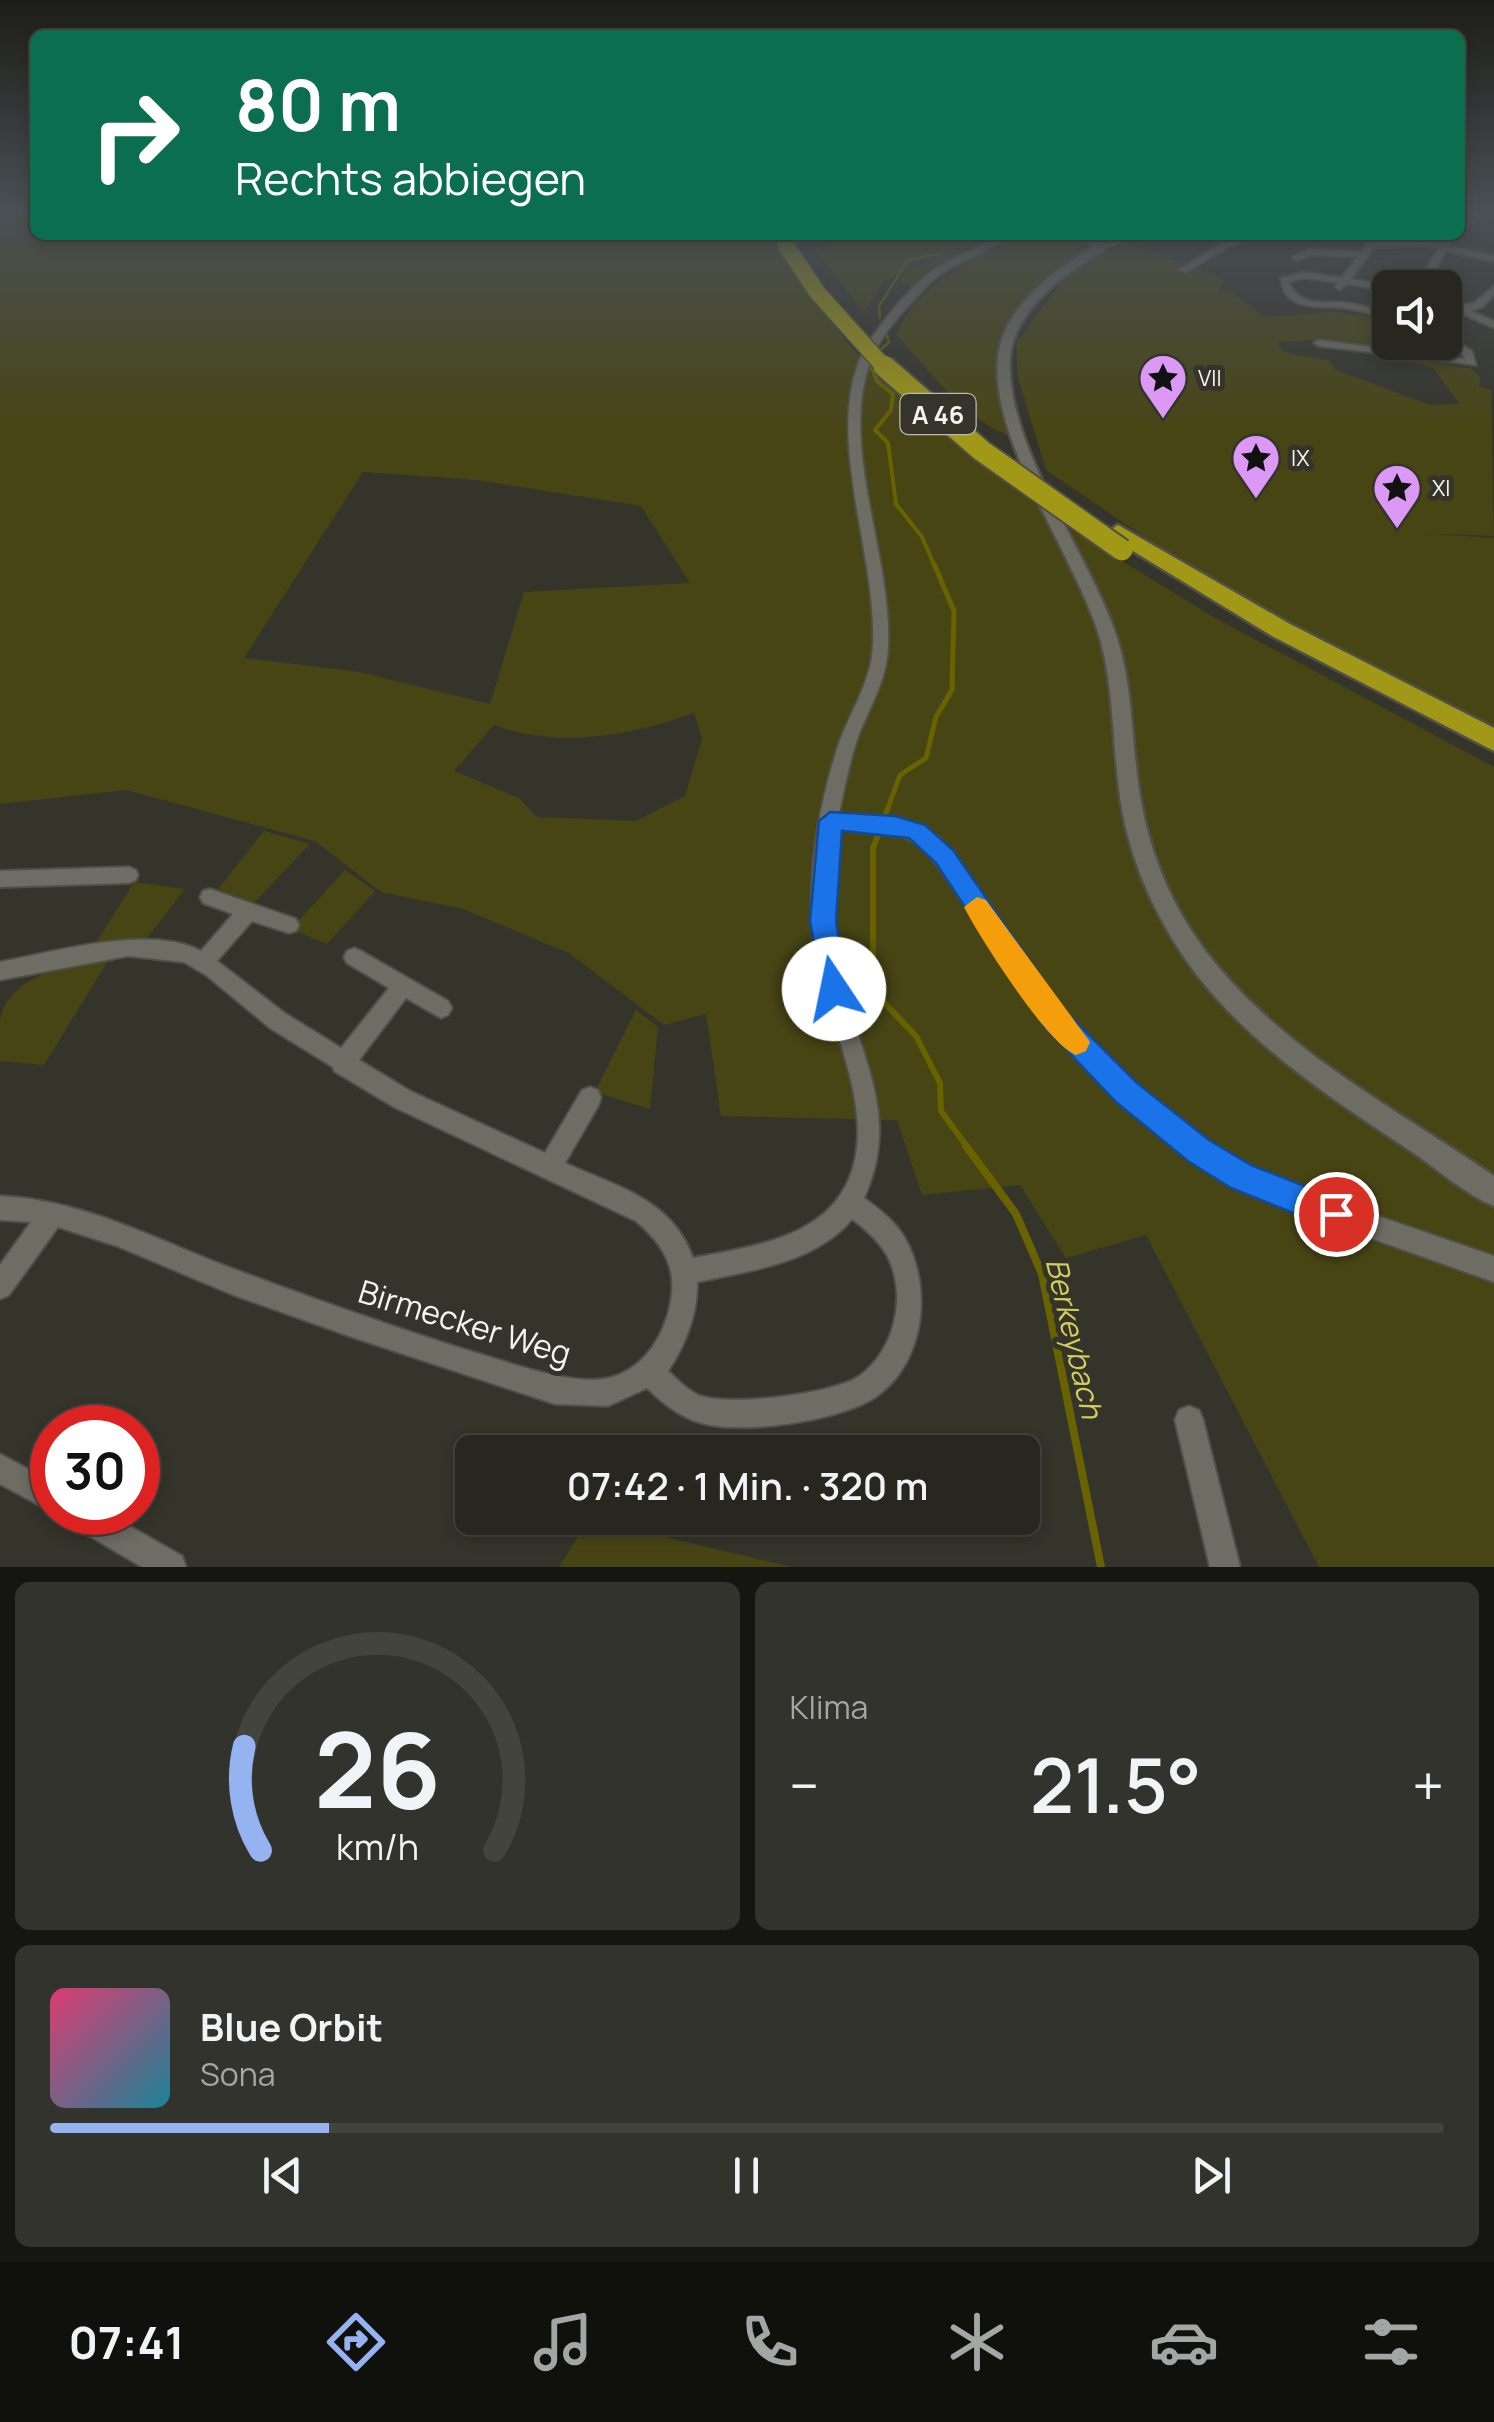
<!DOCTYPE html>
<html lang="de">
<head>
<meta charset="utf-8">
<style>
	body { margin:0; font-family:Manrope,sans-serif; background:#33332d; color:#f1f3f6; height:100vh; display:flex; flex-direction:column; font-size:38px; white-space:nowrap }
	* { box-sizing:border-box; margin:0 }
	p { font-size:32px; color:#a4a5a5 }
	.icon { flex:none; width:55px; height:55px; fill:none; stroke:currentColor; stroke-width:2; stroke-linecap:round; stroke-linejoin:round }
	.map { position:relative; height:1567px; overflow:hidden }
	.details { display:flex; flex-direction:column; gap:15px; padding:15px; background:#151512; flex:1 }
	.details>* { flex:none }
	.guide { position:absolute; left:30px; top:30px; width:1435px; height:210px; border-radius:15px; box-shadow:0 5px 15px #0003,0 0 0 2px #43443e; background:#0b6e4f; color:#fff; overflow:hidden }
	.buttons { position:absolute; left:1372px; top:270px; display:grid; gap:20px }
	.buttons a { display:grid; place-items:center; width:90px; height:90px; border-radius:15px; background:#272720; box-shadow:0 5px 15px #0003,0 0 0 2px #43443e; font-size:50px }
	.speed { position:absolute; left:30px; top:1405px; display:flex; gap:20px; font-size:50px; font-weight:700; text-align:center }
	.speed>* { display:grid; place-content:center; width:130px; height:130px; border-radius:50%; background:#272720; box-shadow:0 5px 15px #0003,0 0 0 2px #43443e; line-height:1 }
	.speed .limit { border:15px solid #d22; background:#fff; color:#111 }
	.pin { position:absolute; display:grid; place-items:center; width:85px; height:85px; color:#fff; margin:-42px; border:5px solid #fff; border-radius:50%; box-shadow:0 2px 10px #0007 }
	.me { position:absolute; width:110px; margin:-55px; rotate:349deg; stroke-linejoin:round; filter:drop-shadow(0 0 8px #0008) }
	.turn { display:flex; align-items:center; gap:35px; height:210px; padding:0 40px; font-size:45px }
	.turn .icon { width:130px; height:130px; stroke-width:2.5 }
	.turn b { display:block; font-size:70px; line-height:85px }
	.big { font-size:75px; font-weight:600; line-height:1.1 }
	.details .tile { flex:1; display:flex; flex-direction:column; justify-content:center; gap:15px; min-width:0; padding:0 35px; border-radius:15px; background:#33332d }
	.details .dial { align-items:center; gap:0 }
	.dial svg { height:260px; overflow:visible; fill:none; stroke:#43443e; stroke-width:7; stroke-linecap:round; text-anchor:middle }
	.dial text { fill:#f1f3f6; stroke:none }
	.song { display:flex; align-items:center; gap:30px }
	.cover { width:120px; height:120px; border-radius:15px; background:linear-gradient(135deg,hsl(340 70% 55%),hsl(190 70% 35%)) }
	.played { height:10px; border-radius:5px; background:linear-gradient(90deg,#95b2f1 20%,#43443e 20%) }
	.keys { display:flex; justify-content:space-around; direction:ltr }
	.heat { display:flex; justify-content:space-between; align-items:center; font-size:55px; direction:ltr }
	.details .tiles { flex:1; display:grid; gap:15px; grid-template-columns:1fr 1fr }
	.tile:last-child { grid-column:span 2 }
	.trip { position:absolute; left:455px; top:1435px; width:585px; height:100px; border-radius:15px; background:#272720; box-shadow:0 5px 15px #0003,0 0 0 2px #43443e; font-weight:600; line-height:100px; text-align:center }
	.dock { display:flex; height:160px; justify-content:space-around; align-items:center; background:#10100d; color:#a4a5a5 }
	.dock .icon { width:70px; height:70px }
	.dock .active { color:#95b2f1 }
	.dock b { font-size:45px; color:#f1f3f6 }
	.map>svg:first-child { display:block }
</style>
</head>
<body>
<div class="map">
<svg width="1494" height="1567" viewBox="0 0 1494 1567">
	<rect width="100%" height="100%" fill="#34342b"/>
	<!-- green -->
	<path fill="#484515" fill-rule="evenodd" d="M0 213H35V235H767L848 344 906 402 1040 508 1093 613 1129 717 1065 526 1215 618 1494 767V1567H1319L1146 1235 1066 1258 1020 1185 922 1195 897 1120 721 1116 706 1014 664 1025 569 953 463 909 381 892 315 841 126 790 0 804ZM363 472 477 480 641 506 690 583 524 592 490 704 359 672 244 658ZM694 713 702 739 685 796 636 821 537 817 519 798 454 771 494 725C561 749 627 736 694 713Z
		M827 235H952L939 249 884 282 864 312 814 249 827 246Z
		M960 235 994 239 941 266 915 286 900 283 903 274 945 253Z
		M1010 235H1089C1081 257 1068 259 1052 274 996 329 991 364 1013 436 972 428 925 365 896 335 920 282 966 267 1010 235Z
		M1125 243 1223 278 1219 293 1231 290 1264 317 1326 313 1323 311 1374 317 1370 327 1390 329 1385 348 1316 340 1277 342 1285 353 1329 360 1336 370 1430 405 1460 404 1433 368 1381 353 1472 369 1480 377 1479 387 1491 390 1494 536 1417 533 1494 538V729L1287 624 1171 555 1046 470 1018 378 1016 343 1070 271Z
		M264 831 310 844 253 904 218 889Z
		M345 870 375 891 327 944 291 929Z
		M134 882 185 889 147 938 96 943Z
		M112 954 44 1065 0 1061C0 1048 0 1034 0 1021 6 975 76 962 112 954Z
		M636 1010 658 1027 650 1109 595 1092Z
		M589 1519 791 1567H559Z"/>
	<g fill="none" stroke-linecap="round" stroke-linejoin="round">
		<!-- stream-far4 -->
		<path stroke="#686200" stroke-width="2.5" d="M880 318 879 306 908 260 939 254 958 235
			M875 355 889 342 887 335
			M870 364 872 369"/>
		<!-- stream-far3 -->
		<path stroke="#686200" stroke-width="4" d="M871 366 877 381 893 394 891 410 875 430 888 443 896 504 922 537 935 567"/>
		<!-- stream-far2 -->
		<path stroke="#686200" stroke-width="5" d="M883 821 900 775 926 758 936 717 952 690 954 611 934 564"/>
		<!-- stream-far1 -->
		<path stroke="#686200" stroke-width="6" d="M884 819 873 848V991L916 1036 940 1083 941 1111 968 1148"/>
		<!-- stream -->
		<path stroke="#686200" stroke-width="8" d="M966 1146 1016 1214 1042 1274 1101 1567"/>
		<!-- minor casing -->
		<g stroke="#504f48" stroke-width="4">
			<path id="minor" d="M1479 213H1490L1460 230V223Z
				M998 235H1008C986 256 953 261 931 282 910 303 881 333 871 360 838 446 893 557 888 647 887 681 868 709 857 740 849 764 844 790 839 814L895 818 939 837 1061 1011 1148 1097 1206 1142 1285 1184 1494 1256V1282L1280 1206 1190 1158 1132 1113 1047 1025 925 847 893 832 837 828C830 877 829 927 840 975 859 1056 902 1114 864 1198 879 1209 893 1220 903 1235 933 1284 926 1361 877 1396 842 1421 738 1436 698 1422 677 1415 663 1403 647 1388L608 1406 555 1404 352 1337 231 1294 117 1246 58 1227 9 1295 0 1299V1265L31 1222 0 1220V1196C84 1200 154 1239 231 1268 314 1299 398 1329 483 1355 516 1365 575 1386 609 1378 640 1370 659 1344 668 1314 680 1273 667 1248 636 1221L394 1107 334 1071 333 1067 270 1028 206 975 184 962 128 956 0 980V962C54 952 150 924 201 951L233 914 203 903 200 897 203 891 210 889 296 919 299 925 296 931 289 933 252 921 217 961 286 1014 341 1048 389 988 347 963 344 957 347 951 354 948 361 951 448 1001 452 1008 448 1015 441 1018 406 998 359 1060 410 1091 545 1153 582 1090 590 1087 598 1090 601 1098 598 1106 565 1163C617 1187 672 1199 693 1258 743 1248 810 1241 841 1194 888 1121 823 1021 814 945 806 879 818 806 839 743 851 710 872 680 873 644 877 557 826 440 860 359 871 333 914 281 938 267 958 255 980 248 998 235ZM852 1219C864 1228 876 1238 885 1252 909 1291 896 1351 858 1377 832 1394 727 1407 698 1395 687 1390 677 1379 668 1371 685 1346 698 1313 697 1282 749 1271 816 1263 852 1219Z
				M1128 235H1141L1105 249 1097 247Z
				M1248 235H1262L1230 246 1186 272 1178 270 1224 242Z
				M1373 235H1381L1378 241 1424 240 1441 244 1447 235H1455L1449 246 1494 256V262L1446 251 1425 288H1415L1438 249 1424 246 1374 247 1351 279 1393 286 1390 291 1347 284 1340 290 1335 287 1338 283 1304 278 1289 282C1300 309 1325 300 1348 303 1363 305 1376 310 1390 314V320C1377 317 1365 311 1351 309 1325 304 1283 315 1281 278L1304 272 1342 278 1357 257 1311 255 1297 261 1292 258 1294 256 1310 249 1361 252Z
				M1494 286V295L1482 307 1471 311 1494 321V328L1462 314 1445 319V313L1454 310V306L1474 303Z
				M1445 336 1472 351 1476 365 1319 346 1314 343 1319 340 1465 359 1463 355 1443 342Z
				M129 867 136 870 138 875 136 880 129 883 0 887V871Z
				M1189 1406 1199 1410 1203 1420 1240 1567H1210L1175 1420 1179 1410Z
				M0 1454 52 1482V1512L0 1484Z
				M62 1512H105L182 1556 186 1567H142L66 1522Z"/>
		</g>
		<!-- tertiary casing -->
		<g stroke="#504f48" stroke-width="5">
			<path id="tertiary" d="M1093 235H1104L1098 241 1106 245V249C1067 272 1013 309 1010 359 1006 447 1087 550 1115 632 1133 683 1131 737 1139 789 1147 844 1167 897 1199 942 1272 1045 1392 1106 1494 1176V1206C1467 1195 1442 1173 1418 1156 1334 1100 1242 1042 1184 957 1150 907 1126 849 1119 789 1112 737 1114 683 1098 632 1073 554 989 438 998 357 1003 308 1055 269 1094 247L1086 241Z"/>
		</g>
		<!-- motorway casing -->
		<g stroke="#504f48" stroke-width="5">
			<path id="motorway" d="M785 235H801L803 237 795 242Z
				M1118 525 1290 624 1494 728V751L1272 636 1110 537 1106 532Z"/>
		</g>
		<!-- minor -->
		<use href="#minor" fill="#6d6d64" fill-rule="evenodd"/>
		<!-- tertiary -->
		<use href="#tertiary" fill="#6d6d64" fill-rule="evenodd"/>
		<!-- motorway -->
		<use href="#motorway" fill="#a09816" fill-rule="evenodd"/>
		<!-- motorway-bridge-far1 casing -->
		<g stroke="#504f48" stroke-width="19" stroke-linecap="butt">
			<path id="motorway-bridge-far1" d="M785 244 817 292 886 369"/>
		</g>
		<!-- motorway-bridge casing -->
		<g stroke="#504f48" stroke-width="25" stroke-linecap="butt">
			<path id="motorway-bridge" d="M884 366 982 451 1122 550"/>
		</g>
		<!-- motorway-bridge-far1 -->
		<use href="#motorway-bridge-far1" stroke="#a09816" stroke-width="16"/>
		<!-- motorway-bridge -->
		<use href="#motorway-bridge" stroke="#a09816" stroke-width="21"/>
	</g>
	<!-- sky -->
	<linearGradient id="sky" x2="0" y2="1"><stop stop-color="#1d1d18"/><stop offset="0.49" stop-color="#4a5055"/><stop offset="1" stop-color="#4a5055" stop-opacity="0"/></linearGradient>
	<rect width="1494" height="432" fill="url(#sky)"/>
	<!-- route -->
	<path fill="#1a73e8" stroke="#114b97" stroke-width="2.5" d="M830 812 895 816 925 825 953 850 1063 1009 1137 1083 1209 1140 1251 1165 1347 1203 1352 1214 1347 1225 1336 1230 1231 1188 1188 1161 1116 1102 1044 1026 936 863 909 838 842 831 836 921 847 989 843 998 834 1001 824 998 810 921 819 821Z"/>
	<!-- slow -->
	<path fill="#f59e0b" d="M977 897 986 900 1090 1042 1086 1051 1076 1055C1047 1044 980 938 964 907Z"/>
	<!-- icons -->
	<defs>
		<g id="sight-pin" transform="scale(2.5)"><path d="M0 17L-7.5 6A9.5 9.5 0 1 1 7.5 6Z" fill="#db99f5" stroke="#34342b"/><path d="M0-6L1.8-2.2L6-1.7L2.9 1.2L3.7 5.4L0 3.3L-3.7 5.4L-2.9 1.2L-6-1.7L-1.8-2.2Z" fill="#111"/></g>
	</defs>
	<g fill-rule="evenodd">
		<use href="#sight-pin" x="1163" y="378"/>
		<use href="#sight-pin" x="1256" y="458"/>
		<use href="#sight-pin" x="1397" y="488"/>
	</g>
	<g text-anchor="middle" dominant-baseline="central" stroke-width="10" stroke-linejoin="round" paint-order="stroke">
		<!-- far-poi labels -->
		<g font-size="22" fill="#f4f3ee" stroke="#34342b" text-anchor="start">
			<text x="1198" y="378">VII</text>
			<text x="1291" y="458">IX</text>
			<text x="1432" y="488">XI</text>
		</g>
		<!-- shield labels -->
		<rect fill="#34342b" stroke="#babab4" stroke-width="2.5" x="900.5" y="394" width="75" height="40" rx="8"/>
		<g font-size="25" font-weight="bold" fill="#f4f3ee">
			<text x="938" y="414">A 46</text>
		</g>
		<!-- water labels -->
		<g font-size="30" font-style="italic" fill="#d3cd5d" stroke="#34342b">
			<text transform="translate(1075 1338) rotate(77)">Berkeybach</text>
		</g>
		<!-- near-street labels -->
		<g font-size="32" fill="#f4f3ee" stroke="#34342b">
			<text transform="translate(465 1322) rotate(17)">Birmecker Weg</text>
		</g>
	</g>
</svg>
<div class="buttons">
<a><svg class="icon" aria-label="sound" viewBox="0 0 24 24"><path d="M4 9h4l5-4v14l-5-4H4zM17 9q2 3 0 6"/></svg></a>
</div>
<div class="speed"><div class="limit">30</div></div>
<div class="pin" style="left:1336px;top:1214px;background:#d93025"><svg class="icon" aria-label="arrive" viewBox="0 0 24 24"><path d="M6 21V4h12l-3 4 3 4H6"/></svg></div>
<svg class="me" style="left:834px;top:989px" viewBox="-20 -20 40 40"><circle r="19" fill="#fff"/><path d="M0-13L10 11 0 6-10 11z" fill="#1a73e8"/></svg>
<div class="trip">07:42 · 1 Min. · 320 m</div>
<div class="guide">
<div class="turn"><svg class="icon" aria-label="right" viewBox="0 0 24 24"><path d="M7 20v-9h11M14 6l5 5-5 5"/></svg><div><b>80 m</b>Rechts abbiegen</div></div>
</div>
</div>
<section class="details">
<div class="tiles">
<div class="tile dial"><svg viewBox="0 0 100 80">
<path d="M14 69A42 42 0 1 1 86 69"/>
<path d="M14 69A42 42 0 0 1 9 37" stroke="#95b2f1"/>
<text x="50" y="56" font-size="32" font-weight="700">26</text>
<text x="50" y="72" font-size="11">km/h</text>
</svg></div>
<div class="tile"><p>Klima</p>
<div class="heat"><a>−</a><b class="big">21.5°</b><a>+</a></div>
</div>
<div class="tile">
<div class="song"><i class="cover"></i><div><b>Blue Orbit</b><p>Sona</p></div></div>
<div class="played"></div>
<div class="keys"><svg class="icon" aria-label="previous" viewBox="0 0 24 24"><path d="M18 5L8 12l10 7zM5 5v14"/></svg><svg class="icon" aria-label="pause" viewBox="0 0 24 24"><path d="M8 5v14M16 5v14"/></svg><svg class="icon" aria-label="next" viewBox="0 0 24 24"><path d="M6 5l10 7-10 7zM19 5v14"/></svg></div>
</div>
</div>
</section>
<nav class="dock">
<b>07:41</b>
<svg class="icon active" aria-label="directions" viewBox="0 0 24 24"><path d="M12 3l9 9-9 9-9-9zM9 14v-3h6M13 9l2 2-2 2"/></svg>
<svg class="icon" aria-label="music" viewBox="0 0 24 24"><path d="M9 18V5l10-2v13"/><circle cx="6" cy="18" r="3"/><circle cx="16" cy="16" r="3"/></svg>
<svg class="icon" aria-label="phone" viewBox="0 0 24 24"><path d="M5 4h4l2 5-3 2q2 4 5 5l2-3 5 2v4C11 20 4 13 5 4z"/></svg>
<svg class="icon" aria-label="climate" viewBox="0 0 24 24"><path d="M12 3v18M4 7l16 10M4 17L20 7"/></svg>
<svg class="icon" aria-label="car" viewBox="0 0 24 24"><path d="M5 17H2v-5l4-1 3-4h7l3 4 3 1v5h-3M9 17h6M6 11h13"/><circle cx="7" cy="17" r="2"/><circle cx="17" cy="17" r="2"/></svg>
<svg class="icon" aria-label="filters" viewBox="0 0 24 24"><path d="M4 7h16M4 17h16"/><circle cx="9" cy="7" r="2"/><circle cx="15" cy="17" r="2"/></svg>
</nav>
</body>
</html>
